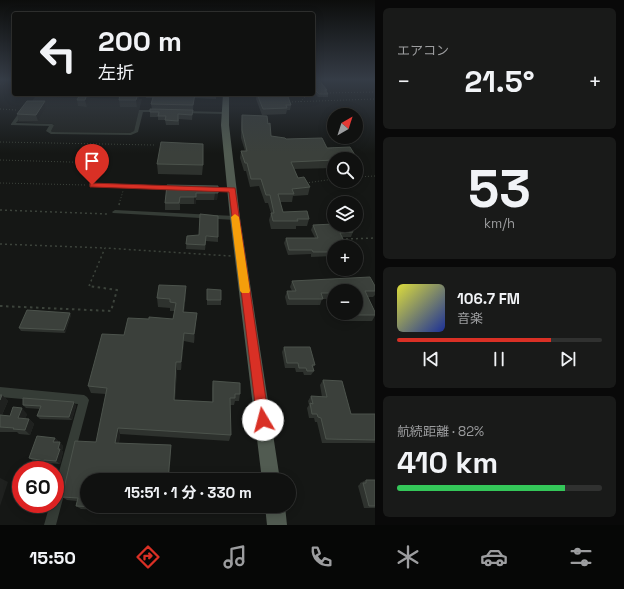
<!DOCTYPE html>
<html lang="ja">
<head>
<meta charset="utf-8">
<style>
	body { margin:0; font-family:"Space Grotesk","Noto Sans JP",sans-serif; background:#191a19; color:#f1f3f6; height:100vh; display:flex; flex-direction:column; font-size:15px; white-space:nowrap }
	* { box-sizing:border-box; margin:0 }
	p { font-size:13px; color:#9c9d9f }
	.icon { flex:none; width:22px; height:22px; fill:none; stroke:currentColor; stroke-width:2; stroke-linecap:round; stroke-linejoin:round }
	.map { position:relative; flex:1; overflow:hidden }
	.side { display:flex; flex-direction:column; gap:8px; padding:8px; background:#090909; width:249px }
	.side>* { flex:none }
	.top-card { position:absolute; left:12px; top:12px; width:303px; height:84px; border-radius:4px; box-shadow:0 2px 10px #0003,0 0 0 1px #303130; background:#101110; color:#f1f3f6; overflow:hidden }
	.needle { width:26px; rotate:39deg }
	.tools { position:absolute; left:327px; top:108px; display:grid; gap:8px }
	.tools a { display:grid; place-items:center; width:36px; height:36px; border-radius:50%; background:#101110; box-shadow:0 2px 10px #0003,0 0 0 1px #303130; font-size:20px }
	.speed { position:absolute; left:12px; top:461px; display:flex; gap:8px; font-size:20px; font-weight:700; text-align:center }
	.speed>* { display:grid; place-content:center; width:52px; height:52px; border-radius:50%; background:#101110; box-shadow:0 2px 10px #0003,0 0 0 1px #303130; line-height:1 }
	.speed .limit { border:6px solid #d22; background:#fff; color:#111 }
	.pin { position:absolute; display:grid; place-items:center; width:34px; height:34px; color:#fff; margin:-41px -17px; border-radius:50% 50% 50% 0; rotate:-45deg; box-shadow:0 0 4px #0007 }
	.pin .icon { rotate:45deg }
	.me { position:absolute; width:44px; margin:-22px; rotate:352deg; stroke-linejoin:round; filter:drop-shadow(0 0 3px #0008) }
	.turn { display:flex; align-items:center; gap:14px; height:84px; padding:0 20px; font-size:18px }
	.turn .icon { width:52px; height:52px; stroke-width:2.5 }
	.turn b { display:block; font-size:28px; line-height:34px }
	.big { font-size:30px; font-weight:700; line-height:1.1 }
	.side .card { flex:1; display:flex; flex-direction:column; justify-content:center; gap:6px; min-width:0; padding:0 14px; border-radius:6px; background:#191a19 }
	.side .dial { align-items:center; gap:0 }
	.dial b { font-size:52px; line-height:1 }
	.song { display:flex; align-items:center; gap:12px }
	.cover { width:48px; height:48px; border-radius:6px; background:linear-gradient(135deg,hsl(60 70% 55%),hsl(230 70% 35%)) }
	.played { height:4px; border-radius:2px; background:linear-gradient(90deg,#d93025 75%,#303130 75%) }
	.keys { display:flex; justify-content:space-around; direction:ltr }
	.heat { display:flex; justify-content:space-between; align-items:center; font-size:22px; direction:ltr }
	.charge { height:6px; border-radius:3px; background:linear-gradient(90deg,#34c759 82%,#303130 0) }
	.trip { position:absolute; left:80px; top:473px; width:216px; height:40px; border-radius:20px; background:#101110; box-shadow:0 2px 10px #0003,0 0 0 1px #303130; font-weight:700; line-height:40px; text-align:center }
	.tabs { display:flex; height:64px; justify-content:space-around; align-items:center; background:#060706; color:#9c9d9f }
	.tabs .icon { width:28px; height:28px }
	.tabs .active { color:#d93025 }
	.tabs b { font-size:18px; color:#f1f3f6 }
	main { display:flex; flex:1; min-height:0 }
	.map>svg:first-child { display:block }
</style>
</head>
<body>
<main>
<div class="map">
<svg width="375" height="525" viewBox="0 0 375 525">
	<rect width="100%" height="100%" fill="#151715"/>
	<!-- built -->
	<path fill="#212421" d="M35 97 142 99 134 131 130 133 52 132 51 131 54 124 16 122Z"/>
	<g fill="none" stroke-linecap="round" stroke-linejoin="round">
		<!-- path-far2 -->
		<path stroke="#3c433b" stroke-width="1" stroke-dasharray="1 2" stroke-linecap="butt" d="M0 84H6
			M327 93 375 92
			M289 102 375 99
			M300 102 305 97 312 94
			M0 109 16 110
			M0 142 154 145
			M0 160 104 163
			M356 177 375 176
			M0 183 86 185
			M306 183 334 179
			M120 201 123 191"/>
		<!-- path-far1 -->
		<path stroke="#3c433b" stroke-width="1.5" stroke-dasharray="2 3" stroke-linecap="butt" d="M119 205 120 200
			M0 210 108 214
			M346 239 375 238
			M0 244 105 248
			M89 286 105 248 231 256"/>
		<!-- path -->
		<path stroke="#3c433b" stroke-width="2" stroke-dasharray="2.5 3.5" stroke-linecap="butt" d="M0 306 111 311 117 290 89 286 90 285"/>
		<!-- street -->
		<path fill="#353c36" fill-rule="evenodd" d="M11 83H14V85H11Z
			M21 110 25 111 16 123 52 124 54 125 51 131 52 132 130 133 134 131 139 110H159L161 111 159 112H143L138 132 131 135 51 134 46 131 49 126 11 125V124Z
			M181 111 225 112 227 113 225 114 183 113 181 112Z
			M95 173 98 175 95 183 175 186 178 188 175 190 90 186 89 185 92 175Z
			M210 187 232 188 235 190 232 192 208 190V188Z
			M115 210 235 216 238 218 235 220 113 213 112 212Z
			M0 387 84 395 87 397 89 400 56 525H44L50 504H55V486L78 404 0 397Z"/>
		<!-- primary -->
		<path fill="#515b51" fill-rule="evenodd" d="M223 94H229V125L240 218 280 480H262L230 218 221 125Z
			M265 506H285L287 525H267Z"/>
	</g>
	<!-- wall -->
	<path fill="#2e322e" d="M313 79 327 90V92L328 94V97H318L313 91Z
		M90 94 87 107 78 106 77 100Z
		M138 94 139 101 137 107H120L119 100Z
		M146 94H216V99L194 98 193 110 152 109 151 104 153 98H146Z
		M257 94H287L291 105 290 110H287L286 114 262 115 256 99Z
		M45 101 46 108 38 121H19L17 114Z
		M193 110 192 120 179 119V125H166L165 120H158V117H150V112Z
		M242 115 268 124 271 136 327 148 358 160 356 166V159H334V168L294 169 298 178 310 187 308 195 293 196 292 202H280L283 212 309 219 307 226H296V229H271L269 220 271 213 268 203H265L259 186 250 187 246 171H244L240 158 241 151H245L241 138V122Z
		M157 164 203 165 202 175 158 174Z
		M167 185 218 186 217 200H196V204H180V210H165V203Z
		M330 216 353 232 351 237H342L334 247V258L333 256 311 257V254L288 255 284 243 286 238H315L311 230 313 225H330L328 221Z
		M187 236 218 237V242L206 241 205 250 186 249Z
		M292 281 375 286V295L373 297H368L375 312V316L372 321H345L342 313H356V291H334V299H322L320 305H287L285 297 287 291H292L290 287Z
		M207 289 221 300V305H207Z
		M186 294 184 312 197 313 196 322 194 343 184 341 181 370H177L175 400 212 402V388L213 381 240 394 239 401H235L234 405H230L231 435 229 441 120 434 119 443 171 451 169 480H87L102 506 101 510 81 509 76 506 77 501 67 500 62 497 96 442 106 394 91 393 88 386 124 335 149 319H173L175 311H170V308L158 307 157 298Z
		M70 313 71 315 65 333 21 331 19 328Z
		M284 347 315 365 313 367 314 371 311 375H304L303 372H296L295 368H285L282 352Z
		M323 380 351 414H375V443H322L317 422H315L314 418H309L307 408 309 405 308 401 311 396 322 397 320 385Z
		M2 395 8 401 2 415 10 416 27 414 25 419H29L34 424 30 435 19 434 17 432H0V400Z
		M74 402 76 406 72 420 40 419 37 416 40 409 26 408 23 405Z
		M55 438 58 441V442L63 446 62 451 63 452 60 464 48 463 47 464 33 461 29 458Z
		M366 480H375V508H364L358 486 360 484V483Z
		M129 506H152L151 514 131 513 128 509Z"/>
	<!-- shaded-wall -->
	<path fill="#1f211f" d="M87 94H90L87 107 85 100Z
		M138 94 139 101 137 107 136 100Z
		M45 101 46 108 38 121 36 115Z
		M196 193V204H194V197Z
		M215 193H218L217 200H214Z
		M186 286V294L183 320V312Z
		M70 313 71 315 65 333 64 330Z
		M197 313 196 322 194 343V334Z
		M184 333V341L181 370V362Z
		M176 362 177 370 174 407V400Z
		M2 395 8 401 0 419V400Z
		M74 402 76 406 72 420 69 417Z
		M22 408 27 414 24 423 18 418Z
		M29 419 34 424 30 435 25 430Z
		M118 428 120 434 118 448 115 443Z
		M55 438 58 441 57 445 53 442Z
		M60 442 63 446 62 451 63 452 60 464 56 461 58 449Z
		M171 445V451L169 480H168Z
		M44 460 48 463 47 464 44 461Z
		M0 478 8 482 0 506Z
		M97 506H102L101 510 97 507Z
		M150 506H152L151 514 149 511Z"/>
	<!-- building -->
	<path fill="#3b403b" stroke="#4c534c" d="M313 79H318L327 90H325L328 94H319L313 88Z
		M80 94H87L85 100H77Z
		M120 94H138L136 100H119Z
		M154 94H195L193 105 151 104Z
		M257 94H287L291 105H286L287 108 263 109Z
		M27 101H45L36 115 17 114Z
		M150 109 193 110 192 115 178 114V121L165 120 166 116H158L159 112H150Z
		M242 115 267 116 268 124 270 123 271 136 285 138 286 139 322 138 327 148 350 147 358 160H356V159H334V160L291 162 298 178 304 177 310 187 292 189 294 194H278L283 212 307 211 309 219H297L298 221H273L271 213H274L270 195H266L261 179H251L247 163H245L241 151H247L242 130Z
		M161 142 203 144V165L157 164Z
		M167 185 218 186V193H196V197H180L179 203H165Z
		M200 214 218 216V237L206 236 205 245 186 244 187 236 199 235Z
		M330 216H334V224Z
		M334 224V225H350L353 232 340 233 347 247H334V252H313L312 250H289L286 238H318L313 225Z
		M370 277 375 286V291H365L375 312V315H348V313H356V291H334V293H321L323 299H289L287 291H296L292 281Z
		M159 285 186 286 183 312 197 313 194 334 184 333 181 362H176L174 400 213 402V381L240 383V394H235V398H230L231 435 118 428 115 443 171 445 168 480H87V506H97V507L76 506 78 498 62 497 75 441 96 442 107 388 88 386 102 334 124 335 128 318 149 319V317L173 319 176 303 170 302V299L157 298Z
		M207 289 221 290V300H207Z
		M27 310 70 313 64 330 19 328Z
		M284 347H310L315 365H312L314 371H307L306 368H299L298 363H287Z
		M323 380 342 381 351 414H375V440L326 439 321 418 318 417 317 414H312L310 403 313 404 311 396 327 397Z
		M0 395H2L0 400Z
		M23 398 74 402 69 417 37 416 41 406 23 405Z
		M13 407 22 408 18 418 29 419 25 430 13 429 14 428 0 427V415L10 416Z
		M37 436 55 438 53 442H60L58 449H60L56 461 44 460V461L29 458Z
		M366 480H375V506H369L363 483H366Z
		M129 506H150L149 511 128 509Z"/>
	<!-- sky -->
	<linearGradient id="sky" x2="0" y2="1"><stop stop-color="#0c0d0c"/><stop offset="0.52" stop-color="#353c46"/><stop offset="1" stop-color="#353c46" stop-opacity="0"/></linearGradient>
	<rect width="375" height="153" fill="url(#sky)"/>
	<!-- route -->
	<path fill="#d93025" stroke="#8d1f18" d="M90 183 235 188 269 420 267 425 263 427 258 425 257 420 229 192 92 187H90Z"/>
	<!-- slow -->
	<path fill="#f59e0b" d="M235 214 239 217 250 291 249 293H242L240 291 231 217Z"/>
</svg>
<div class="tools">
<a><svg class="needle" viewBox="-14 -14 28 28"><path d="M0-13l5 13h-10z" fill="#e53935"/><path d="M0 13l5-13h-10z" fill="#9c9d9f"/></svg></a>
<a><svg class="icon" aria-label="search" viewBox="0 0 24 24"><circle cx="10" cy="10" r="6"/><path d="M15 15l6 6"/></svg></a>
<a><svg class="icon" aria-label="layers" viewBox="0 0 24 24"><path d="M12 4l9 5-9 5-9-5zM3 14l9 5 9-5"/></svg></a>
<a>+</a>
<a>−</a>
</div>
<div class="speed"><div class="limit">60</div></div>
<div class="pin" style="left:92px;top:185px;background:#d93025"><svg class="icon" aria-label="arrive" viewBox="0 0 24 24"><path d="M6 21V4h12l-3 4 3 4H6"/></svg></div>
<svg class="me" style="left:263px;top:420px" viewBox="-20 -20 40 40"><circle r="19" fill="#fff"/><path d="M0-13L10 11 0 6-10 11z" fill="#d93025"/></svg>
<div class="trip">15:51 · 1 分 · 330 m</div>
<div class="top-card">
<div class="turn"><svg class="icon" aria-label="left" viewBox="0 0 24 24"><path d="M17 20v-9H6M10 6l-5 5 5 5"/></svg><div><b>200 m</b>左折</div></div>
</div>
</div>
<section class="side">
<div class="card"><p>エアコン</p>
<div class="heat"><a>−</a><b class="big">21.5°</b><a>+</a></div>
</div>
<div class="card dial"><b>53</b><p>km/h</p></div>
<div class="card">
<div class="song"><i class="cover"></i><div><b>106.7 FM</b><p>音楽</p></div></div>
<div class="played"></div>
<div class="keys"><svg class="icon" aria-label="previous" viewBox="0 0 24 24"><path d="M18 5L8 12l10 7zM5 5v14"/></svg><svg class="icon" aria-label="pause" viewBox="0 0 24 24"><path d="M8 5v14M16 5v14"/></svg><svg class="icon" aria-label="next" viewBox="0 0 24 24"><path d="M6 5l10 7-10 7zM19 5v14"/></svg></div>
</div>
<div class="card"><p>航続距離 · 82%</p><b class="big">410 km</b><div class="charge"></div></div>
</section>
</main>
<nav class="tabs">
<b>15:50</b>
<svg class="icon active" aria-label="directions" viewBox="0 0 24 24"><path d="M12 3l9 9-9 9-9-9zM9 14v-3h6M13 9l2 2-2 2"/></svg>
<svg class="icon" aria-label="music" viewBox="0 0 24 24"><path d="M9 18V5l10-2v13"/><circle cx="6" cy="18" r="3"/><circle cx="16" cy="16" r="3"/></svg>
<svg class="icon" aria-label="phone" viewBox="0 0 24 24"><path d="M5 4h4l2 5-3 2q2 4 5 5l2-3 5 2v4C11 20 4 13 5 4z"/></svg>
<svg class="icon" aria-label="climate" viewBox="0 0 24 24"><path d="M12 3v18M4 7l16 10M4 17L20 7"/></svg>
<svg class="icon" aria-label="car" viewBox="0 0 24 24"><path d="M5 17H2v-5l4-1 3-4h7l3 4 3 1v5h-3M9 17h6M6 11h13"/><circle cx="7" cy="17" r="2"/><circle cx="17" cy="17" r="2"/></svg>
<svg class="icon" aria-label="filters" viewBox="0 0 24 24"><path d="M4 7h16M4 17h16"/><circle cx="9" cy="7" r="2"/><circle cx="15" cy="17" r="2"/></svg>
</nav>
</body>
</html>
